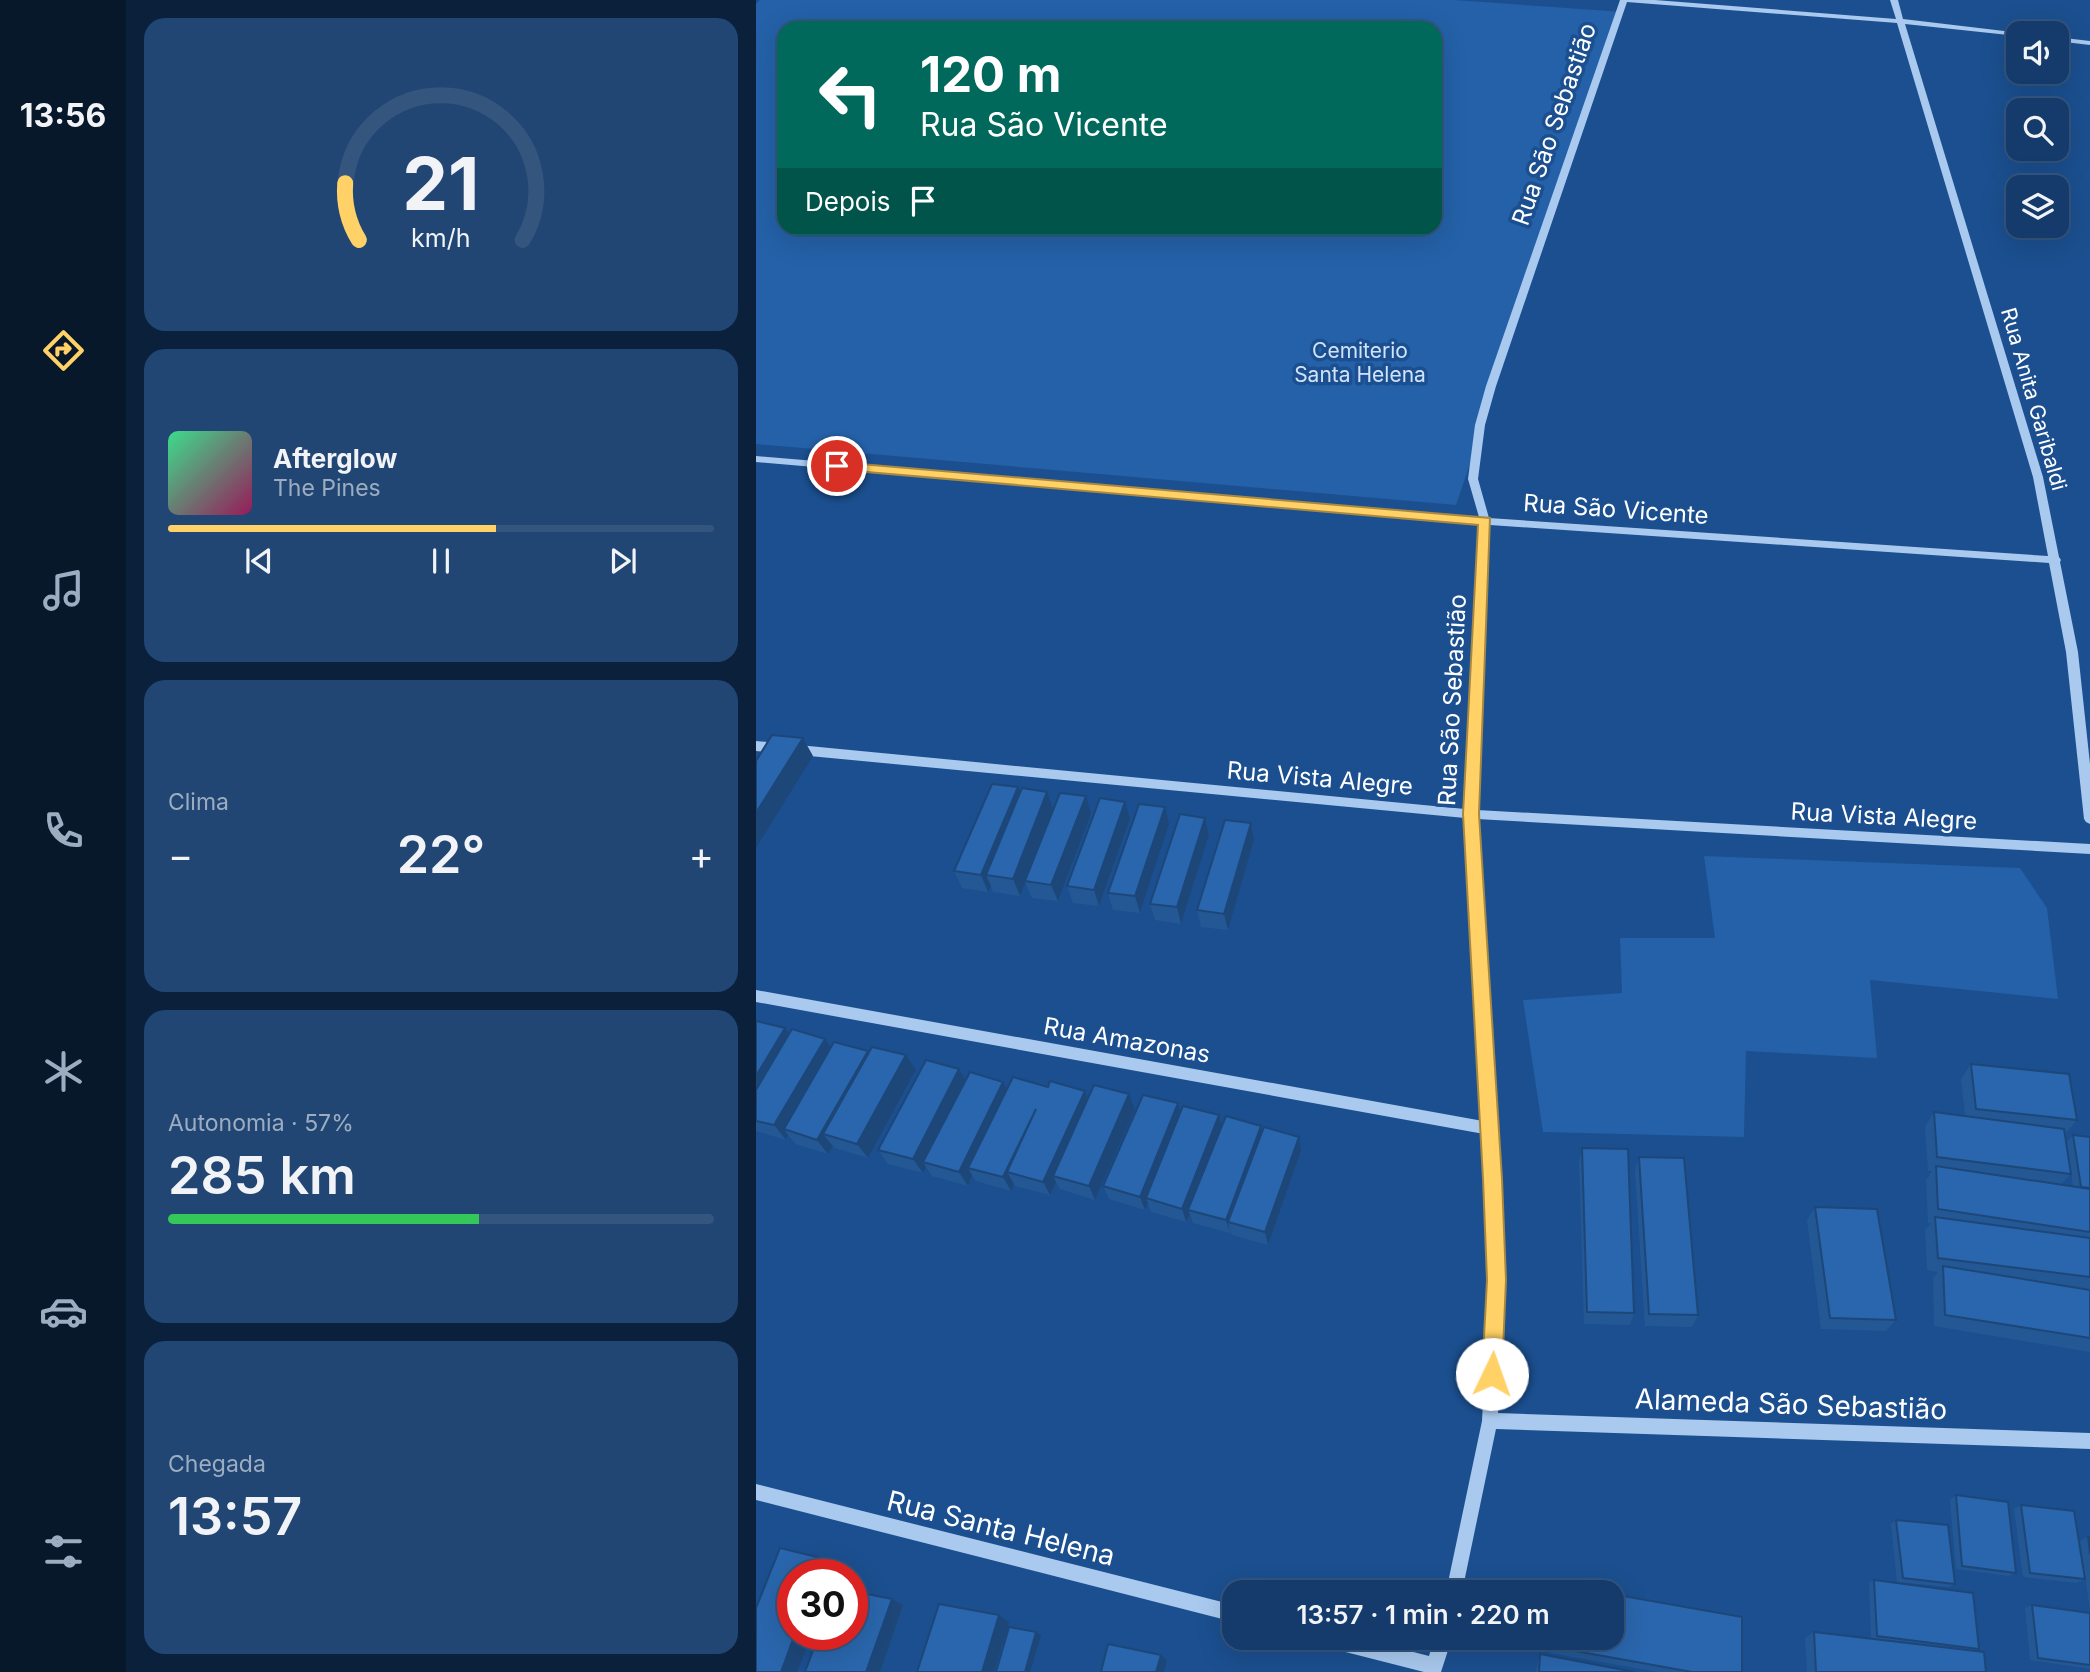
<!DOCTYPE html>
<html lang="pt">
<head>
<meta charset="utf-8">
<style>
	body { margin:0; font-family:Inter,sans-serif; background:#214673; color:#f1f3f6; height:100vh; display:flex; flex-direction:column; font-size:26px; white-space:nowrap }
	* { box-sizing:border-box; margin:0 }
	p { font-size:23px; color:#9dadc1 }
	.icon { flex:none; width:38px; height:38px; fill:none; stroke:currentColor; stroke-width:2; stroke-linecap:round; stroke-linejoin:round }
	.map { position:relative; flex:1; overflow:hidden }
	.details { display:flex; flex-direction:column; gap:18px; padding:18px; background:#0b203b; width:630px }
	.details>* { flex:none }
	.hud { position:absolute; left:21px; top:21px; width:665px; height:214px; border-radius:21px; box-shadow:0 7px 28px #0002,0 0 0 2px #33557e; background:#00695c; color:#fff; overflow:hidden }
	.tools { position:absolute; left:1250px; top:21px; display:grid; gap:14px }
	.tools a { display:grid; place-items:center; width:63px; height:63px; border-radius:14px; background:#143b6b; box-shadow:0 7px 28px #0002,0 0 0 2px #33557e; font-size:35px }
	.speed { position:absolute; left:21px; top:1559px; display:flex; gap:14px; font-size:35px; font-weight:700; text-align:center }
	.speed>* { display:grid; place-content:center; width:91px; height:91px; border-radius:50%; background:#143b6b; box-shadow:0 7px 28px #0002,0 0 0 2px #33557e; line-height:1 }
	.speed .limit { border:10px solid #d22; background:#fff; color:#111 }
	.pin { position:absolute; display:grid; place-items:center; width:60px; height:60px; color:#fff; margin:-30px; border:4px solid #fff; border-radius:50%; box-shadow:0 2px 7px #0007 }
	.me { position:absolute; width:77px; margin:-38px; rotate:3deg; stroke-linejoin:round; filter:drop-shadow(0 0 5px #0008) }
	.turn { display:flex; align-items:center; gap:24px; height:147px; padding:0 28px; font-size:32px }
	.turn .icon { width:91px; height:91px; stroke-width:2.5 }
	.turn b { display:block; font-size:49px; line-height:60px }
	.then { display:flex; align-items:center; height:66px; padding:0 28px; background:#0003; gap:14px; font-size:26px }
	.big { font-size:52px; font-weight:600; line-height:1.1 }
	.details .widget { flex:1; display:flex; flex-direction:column; justify-content:center; gap:10px; min-width:0; padding:0 24px; border-radius:21px; background:#214673 }
	.details .dial { align-items:center; gap:0 }
	.dial svg { height:182px; overflow:visible; fill:none; stroke:#33557e; stroke-width:7; stroke-linecap:round; text-anchor:middle }
	.dial text { fill:#f1f3f6; stroke:none }
	.song { display:flex; align-items:center; gap:21px }
	.cover { width:84px; height:84px; border-radius:10px; background:linear-gradient(135deg,hsl(150 70% 55%),hsl(330 70% 35%)) }
	.played { height:7px; border-radius:4px; background:linear-gradient(90deg,#ffd166 60%,#33557e 60%) }
	.keys { display:flex; justify-content:space-around; direction:ltr }
	.heat { display:flex; justify-content:space-between; align-items:center; font-size:38px; direction:ltr }
	.charge { height:10px; border-radius:5px; background:linear-gradient(90deg,#34c759 57%,#33557e 0) }
	.trip { position:absolute; left:466px; top:1580px; width:402px; height:70px; border-radius:21px; background:#143b6b; box-shadow:0 7px 28px #0002,0 0 0 2px #33557e; font-weight:600; line-height:70px; text-align:center }
	main { display:flex; flex:1; min-height:0 }
	.tabs { display:flex; flex-direction:column; width:126px; justify-content:space-around; align-items:center; background:#08182b; color:#9dadc1 }
	.tabs .icon { width:49px; height:49px }
	.tabs .current { color:#ffd166 }
	.tabs b { font-size:32px; color:#f1f3f6 }
	.map>svg:first-child { display:block }
</style>
</head>
<body>
<main>
<nav class="tabs">
<b>13:56</b>
<svg class="icon current" aria-label="directions" viewBox="0 0 24 24"><path d="M12 3l9 9-9 9-9-9zM9 14v-3h6M13 9l2 2-2 2"/></svg>
<svg class="icon" aria-label="music" viewBox="0 0 24 24"><path d="M9 18V5l10-2v13"/><circle cx="6" cy="18" r="3"/><circle cx="16" cy="16" r="3"/></svg>
<svg class="icon" aria-label="phone" viewBox="0 0 24 24"><path d="M5 4h4l2 5-3 2q2 4 5 5l2-3 5 2v4C11 20 4 13 5 4z"/></svg>
<svg class="icon" aria-label="climate" viewBox="0 0 24 24"><path d="M12 3v18M4 7l16 10M4 17L20 7"/></svg>
<svg class="icon" aria-label="car" viewBox="0 0 24 24"><path d="M5 17H2v-5l4-1 3-4h7l3 4 3 1v5h-3M9 17h6M6 11h13"/><circle cx="7" cy="17" r="2"/><circle cx="17" cy="17" r="2"/></svg>
<svg class="icon" aria-label="filters" viewBox="0 0 24 24"><path d="M4 7h16M4 17h16"/><circle cx="9" cy="7" r="2"/><circle cx="15" cy="17" r="2"/></svg>
</nav>
<section class="details">
<div class="widget dial"><svg viewBox="0 0 100 80">
<path d="M14 69A42 42 0 1 1 86 69"/>
<path d="M14 69A42 42 0 0 1 8 44" stroke="#ffd166"/>
<text x="50" y="56" font-size="32" font-weight="700">21</text>
<text x="50" y="72" font-size="11">km/h</text>
</svg></div>
<div class="widget">
<div class="song"><i class="cover"></i><div><b>Afterglow</b><p>The Pines</p></div></div>
<div class="played"></div>
<div class="keys"><svg class="icon" aria-label="previous" viewBox="0 0 24 24"><path d="M18 5L8 12l10 7zM5 5v14"/></svg><svg class="icon" aria-label="pause" viewBox="0 0 24 24"><path d="M8 5v14M16 5v14"/></svg><svg class="icon" aria-label="next" viewBox="0 0 24 24"><path d="M6 5l10 7-10 7zM19 5v14"/></svg></div>
</div>
<div class="widget"><p>Clima</p>
<div class="heat"><a>−</a><b class="big">22°</b><a>+</a></div>
</div>
<div class="widget"><p>Autonomia · 57%</p><b class="big">285 km</b><div class="charge"></div></div>
<div class="widget"><p>Chegada</p><b class="big">13:57</b></div>
</section>
<div class="map">
<svg width="1334" height="1672" viewBox="0 0 1334 1672">
	<rect width="100%" height="100%" fill="#1b4f8f"/>
	<!-- green -->
	<path fill="#2461a8" fill-rule="evenodd" d="M4 0H698L867 12 700 505 0 444V4ZM28 28H679V228H28Z
		M948 856 1264 868 1291 908 1302 999 1114 980 1121 1058 990 1051 988 1137 787 1132 767 1000 866 993 864 938H959Z"/>
	<g fill="none" stroke-linecap="round" stroke-linejoin="round">
		<!-- minor -->
		<path fill="#a9c9ee" fill-rule="evenodd" d="M864 0H899L1140 19 1134 0H1142L1147 19 1265 33H1262V36L1149 24 1287 477 1303 557 1305 560 1304 562 1322 652 1334 764V824L1330 822 1328 819 1310 652 1293 563 734 525 721 810 1334 844V854L721 819 742 1129 747 1280 742 1413 1334 1433V1449L740 1429 706 1592H690L726 1421 733 1280 728 1134 0 1002V990L727 1121 709 818 0 751V741L709 809 724 524 0 462V456L723 517 712 479 719 425 730 386ZM871 2 1141 23 1277 477 1292 556 733 518 722 479 729 425 740 386Z
			M1300 37 1334 41V45L1300 41Z
			M0 1484 478 1605V1622L0 1500Z
			M561 1638H603L673 1656 678 1638H696L685 1672H668L570 1647 564 1644Z"/>
	</g>
	<!-- wall -->
	<path fill="#245895" d="M262 787 264 793 297 809 335 814 302 901 276 898 269 882 264 896 237 892 235 886 232 892 206 888 198 871Z
		M449 818 453 835 425 924 399 920 394 904Z
		M374 819 343 906 317 903 311 886Z
		M495 823 498 840 472 930 445 927 441 910Z
		M413 824 384 913 357 910 352 893Z
		M0 1021 29 1028 33 1034 69 1039 75 1047 112 1051 113 1053 160 1070 112 1158 79 1148 77 1146 72 1154 40 1144 32 1135 30 1140 0 1131Z
		M1215 1064 1321 1120 1309 1134 1315 1174 1305 1184 1317 1186 1311 1142 1317 1135 1334 1137V1352L1178 1326 1177 1278 1182 1272 1171 1270 1169 1230 1175 1223H1172L1170 1180 1176 1171H1172L1169 1127 1178 1112 1209 1116 1205 1079Z
		M210 1080 247 1082 251 1089 332 1098 373 1094 379 1109 339 1200 304 1189 300 1182 294 1195 259 1186 258 1184 255 1191 220 1181 216 1175 212 1186 176 1176 170 1167 167 1173 132 1164 122 1150Z
		M425 1113 463 1115 466 1125 505 1126 506 1131 545 1151 512 1245 476 1235 474 1231V1233L437 1223 434 1214 430 1222 395 1212 392 1203 389 1210 353 1199 347 1186Z
		M826 1148 878 1313 874 1325 828 1324 823 1162Z
		M883 1157 942 1315 936 1327 889 1326 879 1171Z
		M1059 1207 1140 1320 1130 1331 1065 1329 1051 1220Z
		M1200 1495 1260 1573 1253 1576 1200 1569 1194 1500Z
		M1265 1505 1329 1579 1321 1583 1267 1577 1258 1509Z
		M1140 1520 1199 1584 1193 1587 1141 1582 1135 1524Z
		M1332 1537H1334V1610L1324 1541Z
		M1118 1580 1223 1649 1218 1651 1230 1672H1051L1049 1638 1058 1632 1115 1639 1113 1583Z
		M1276 1605 1334 1613V1669L1274 1660 1269 1608Z
		M795 1638H856L986 1672H902L794 1653Z
		M784 1654 878 1672H780L782 1660Z"/>
	<!-- shaded-wall -->
	<path fill="#1d4779" d="M47 738 57 756 0 848V813Z
		M262 787 269 805 230 875 235 886 232 892 225 875Z
		M291 792 297 809 264 896 257 879Z
		M330 796 335 814 302 901 295 885Z
		M369 802 374 819 343 906 338 890Z
		M409 807 413 824 384 913 379 896Z
		M449 818 453 835 425 924 421 907Z
		M495 823 498 840 472 930 468 914Z
		M29 1028 41 1044 0 1112V1076Z
		M69 1039 80 1054 28 1129 32 1135 30 1140 18 1125Z
		M112 1051 122 1066 67 1134 77 1146 72 1154 61 1140Z
		M150 1055 160 1070 112 1158 101 1144Z
		M203 1069 212 1084 167 1162 170 1167 167 1173 157 1159Z
		M247 1082 255 1096 212 1168 216 1175 212 1186 203 1172Z
		M329 1091 335 1106 297 1176 300 1182 294 1195 287 1182Z
		M373 1094 379 1109 339 1200 333 1186Z
		M422 1103 426 1118 390 1198 392 1203 389 1210 384 1197Z
		M280 1109 251 1172 258 1184 255 1191 247 1177Z
		M463 1115 467 1129 432 1210 434 1214 430 1222 426 1209Z
		M505 1126 508 1140 472 1222 474 1233 470 1220Z
		M543 1137 545 1151 512 1245 509 1232Z
		M69 1559 82 1566 79 1575H63Z
		M136 1599 147 1605 124 1672H110Z
		M243 1615 253 1622 238 1672H226Z
		M280 1632 285 1635 274 1672H269Z
		M39 1634H56L41 1672H25Z
		M405 1655 411 1660 408 1672H400Z"/>
	<!-- building -->
	<path fill="#2a66ad" stroke="#1d4779" stroke-width="2" d="M16 735 47 738 0 813V761Z
		M236 784 262 787 225 875 198 871Z
		M266 788 291 792 257 879 230 875Z
		M304 793 330 796 295 885 269 881Z
		M344 798 369 802 338 890 311 886Z
		M383 804 409 807 379 896 352 893Z
		M424 814 449 818 421 907 394 904Z
		M469 820 495 823 468 914 441 910Z
		M0 1021 29 1028 0 1076Z
		M36 1029 69 1039 18 1125 0 1121V1090Z
		M78 1042 112 1051 61 1140 28 1129Z
		M116 1047 150 1055 101 1144 67 1134Z
		M170 1060 203 1069 157 1159 122 1150Z
		M1215 1064 1313 1074 1321 1120 1220 1109Z
		M214 1072 247 1082 203 1172 167 1162Z
		M257 1077 292 1087 294 1081 329 1091 287 1182 251 1172 280 1109 247 1177 212 1168Z
		M338 1085 373 1094 333 1186 297 1176Z
		M387 1095 422 1103 384 1197 347 1186Z
		M427 1106 463 1115 426 1209 390 1198Z
		M1178 1112 1308 1129 1315 1174 1181 1157Z
		M470 1116 505 1126 470 1220 432 1210Z
		M508 1127 543 1137 509 1232 472 1222Z
		M1317 1135 1334 1137V1188L1325 1187Z
		M826 1148 872 1149 878 1313 831 1312Z
		M883 1157 928 1158 942 1315 893 1314Z
		M1180 1166 1334 1189V1232L1182 1209Z
		M1059 1207 1121 1209 1140 1320 1074 1318Z
		M1179 1217 1334 1238V1277L1182 1258Z
		M1187 1266 1334 1290V1338L1189 1315Z
		M1200 1495 1252 1502 1260 1573 1206 1566Z
		M1265 1505 1318 1511 1329 1579 1274 1573Z
		M1140 1520 1192 1525 1199 1584 1147 1578Z
		M1332 1537H1334V1554Z
		M24 1548 69 1559 63 1575H37V1634H39L25 1672H0V1608Z
		M1118 1580 1217 1593 1223 1649 1121 1636Z
		M802 1585 848 1592H801Z
		M96 1591 136 1599 110 1672H49L63 1634H96Z
		M856 1594 986 1617V1672H936L797 1647V1638H856Z
		M183 1604 243 1615 226 1672H161Z
		M1276 1605 1334 1613V1665L1282 1658Z
		M253 1627 280 1632 269 1672H240Z
		M1058 1632 1228 1652 1230 1672H1060Z
		M352 1644 405 1655 400 1672H345Z
		M784 1654 878 1672H783Z"/>
	<!-- route -->
	<path fill="#ffd166" stroke="#a68842" stroke-width="2" d="M81 462 734 518 723 814 746 1179 750 1280 746 1374 743 1381 736 1384 729 1381 726 1374 731 1280 727 1179 707 814 722 525 76 469V463Z"/>
	<g text-anchor="middle" dominant-baseline="central" stroke-width="7" stroke-linejoin="round" paint-order="stroke">
		<!-- far-park labels -->
		<g font-size="21" fill="#cfe3fa" stroke="#1b4f8f">
			<text x="604" y="350">Cemiterio<tspan x="604" dy="24">Santa Helena</tspan></text>
		</g>
		<!-- far-street labels -->
		<g font-size="21" fill="#fff" stroke="#1b4f8f">
			<text transform="translate(1278 399) rotate(74)">Rua Anita Garibaldi</text>
		</g>
		<!-- street labels -->
		<g font-size="24" fill="#fff" stroke="#1b4f8f">
			<text transform="translate(798 124) rotate(-71)">Rua São Sebastião</text>
			<text transform="translate(860 509) rotate(4)">Rua São Vicente</text>
			<text transform="translate(696 700) rotate(-87)">Rua São Sebastião</text>
			<text transform="translate(564 778) rotate(5)">Rua Vista Alegre</text>
			<text transform="translate(1128 816) rotate(3)">Rua Vista Alegre</text>
			<text transform="translate(371 1040) rotate(10)">Rua Amazonas</text>
		</g>
		<!-- near-street labels -->
		<g font-size="28" fill="#fff" stroke="#1b4f8f">
			<text transform="translate(1035 1404) rotate(2)">Alameda São Sebastião</text>
			<text transform="translate(245 1528) rotate(14)">Rua Santa Helena</text>
		</g>
	</g>
</svg>
<div class="tools">
<a><svg class="icon" aria-label="sound" viewBox="0 0 24 24"><path d="M4 9h4l5-4v14l-5-4H4zM17 9q2 3 0 6"/></svg></a>
<a><svg class="icon" aria-label="search" viewBox="0 0 24 24"><circle cx="10" cy="10" r="6"/><path d="M15 15l6 6"/></svg></a>
<a><svg class="icon" aria-label="layers" viewBox="0 0 24 24"><path d="M12 4l9 5-9 5-9-5zM3 14l9 5 9-5"/></svg></a>
</div>
<div class="speed"><div class="limit">30</div></div>
<div class="pin" style="left:81px;top:466px;background:#d93025"><svg class="icon" aria-label="arrive" viewBox="0 0 24 24"><path d="M6 21V4h12l-3 4 3 4H6"/></svg></div>
<svg class="me" style="left:736px;top:1374px" viewBox="-20 -20 40 40"><circle r="19" fill="#fff"/><path d="M0-13L10 11 0 6-10 11z" fill="#ffd166"/></svg>
<div class="trip">13:57 · 1 min · 220 m</div>
<div class="hud">
<div class="turn"><svg class="icon" aria-label="left" viewBox="0 0 24 24"><path d="M17 20v-9H6M10 6l-5 5 5 5"/></svg><div><b>120 m</b>Rua São Vicente</div></div>
<div class="then">Depois<svg class="icon" aria-label="arrive" viewBox="0 0 24 24"><path d="M6 21V4h12l-3 4 3 4H6"/></svg></div>
</div>
</div>
</main>
</body>
</html>
